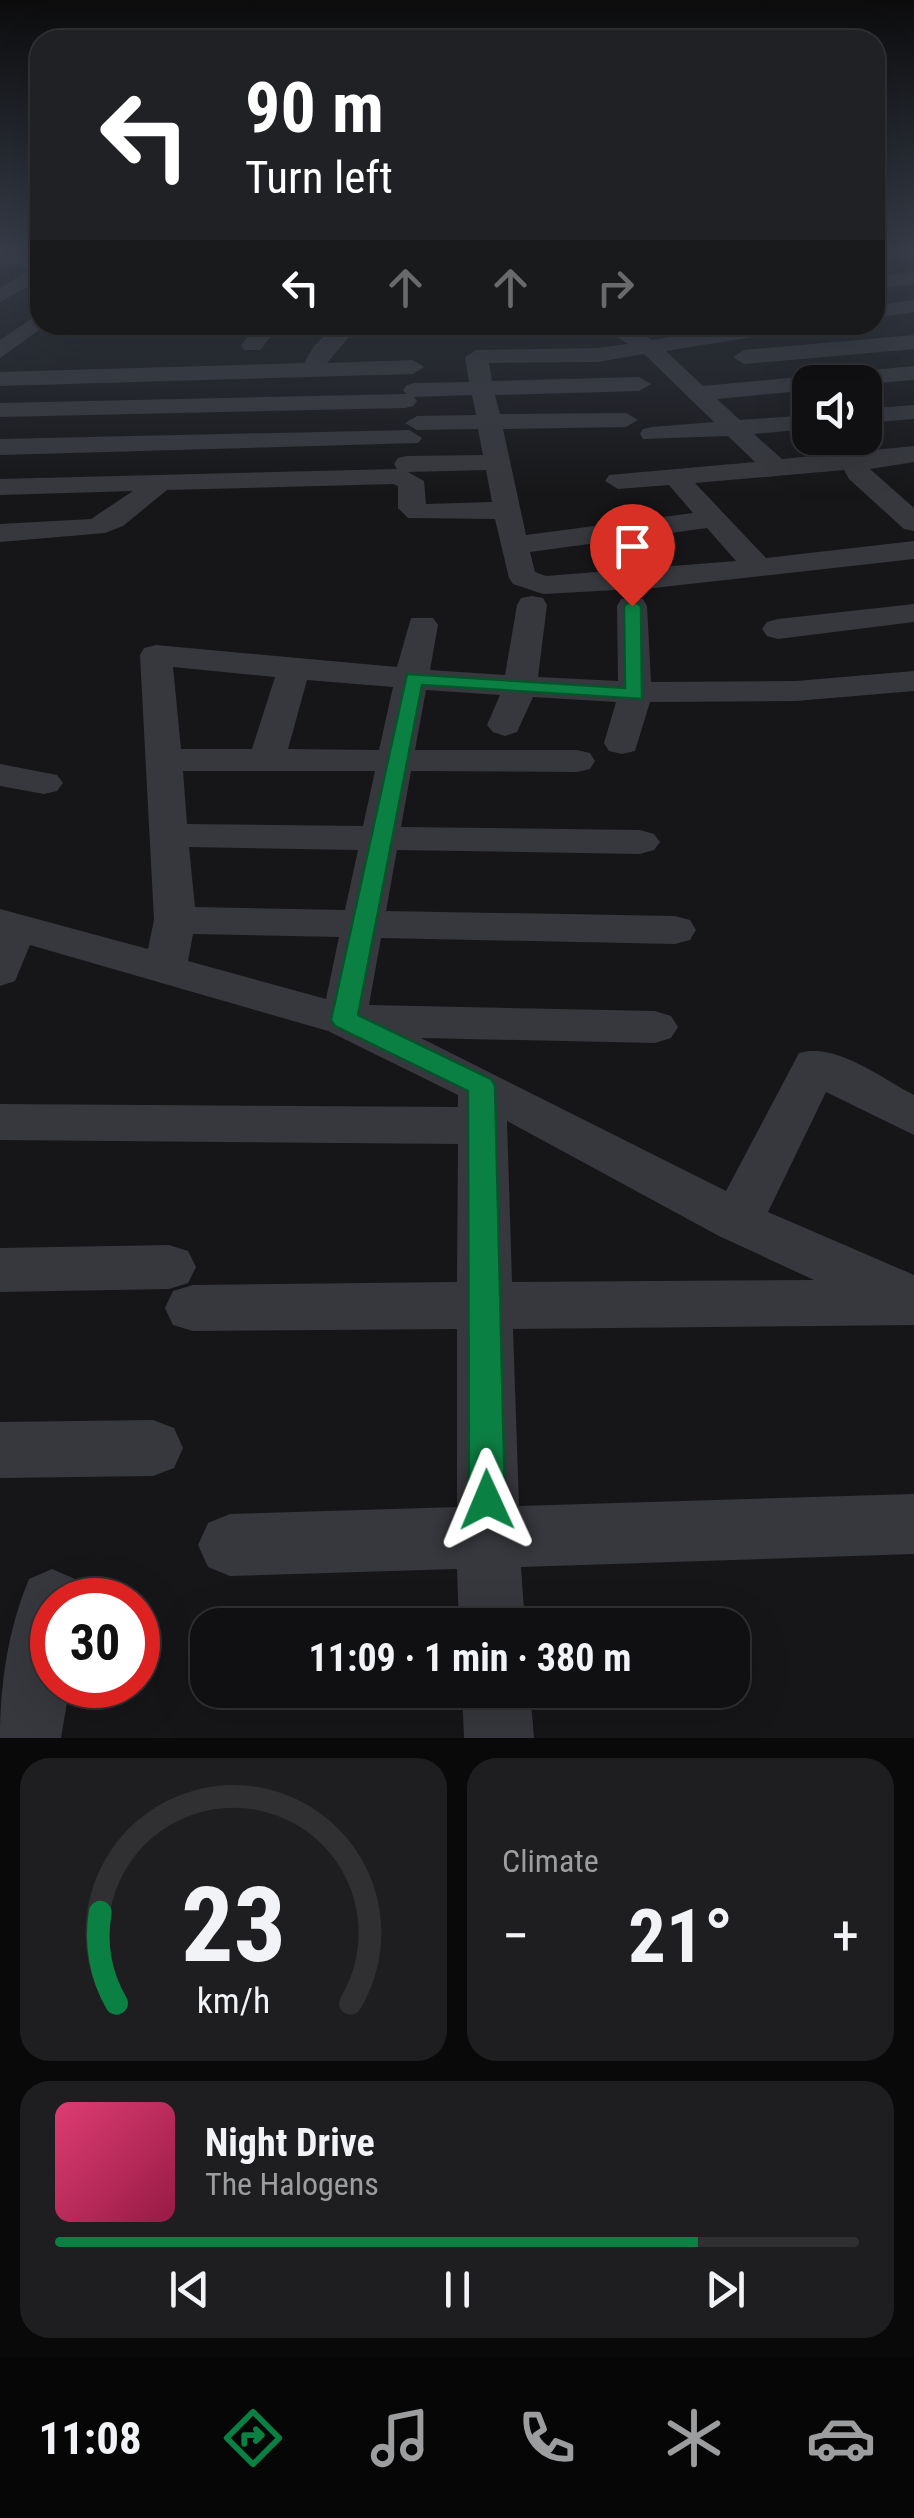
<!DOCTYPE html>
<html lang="en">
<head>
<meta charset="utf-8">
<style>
	body { margin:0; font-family:"Roboto Condensed",sans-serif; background:#1e1e20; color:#f1f3f6; height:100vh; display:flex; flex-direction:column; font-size:38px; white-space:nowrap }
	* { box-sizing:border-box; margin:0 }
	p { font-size:32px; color:#9c9d9f }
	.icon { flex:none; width:55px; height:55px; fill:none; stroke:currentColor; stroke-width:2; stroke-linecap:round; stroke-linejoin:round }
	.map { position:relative; height:1738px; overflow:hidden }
	.details { display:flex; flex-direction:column; gap:20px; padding:20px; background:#09090a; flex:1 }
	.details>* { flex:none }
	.banner { position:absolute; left:30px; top:30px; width:855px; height:305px; border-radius:30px; box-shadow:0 10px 40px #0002,0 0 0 2px #303032; background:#202124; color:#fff; overflow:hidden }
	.tools { position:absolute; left:792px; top:365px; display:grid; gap:20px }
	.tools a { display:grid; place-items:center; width:90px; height:90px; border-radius:20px; background:#101012; box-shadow:0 10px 40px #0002,0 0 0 2px #303032; font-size:50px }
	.speed { position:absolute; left:30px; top:1578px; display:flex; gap:20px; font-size:50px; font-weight:700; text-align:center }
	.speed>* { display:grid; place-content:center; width:130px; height:130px; border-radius:50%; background:#101012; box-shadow:0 10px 40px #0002,0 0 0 2px #303032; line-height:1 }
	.speed .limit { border:15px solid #d22; background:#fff; color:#111 }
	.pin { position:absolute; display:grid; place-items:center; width:85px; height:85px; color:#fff; margin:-102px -42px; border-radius:50% 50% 50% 0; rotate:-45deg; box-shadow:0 0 10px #0007 }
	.pin .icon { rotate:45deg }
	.me { position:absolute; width:110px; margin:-55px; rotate:359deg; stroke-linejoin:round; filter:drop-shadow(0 0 8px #0008) }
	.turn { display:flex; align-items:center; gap:35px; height:210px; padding:0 50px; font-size:45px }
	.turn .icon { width:130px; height:130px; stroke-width:2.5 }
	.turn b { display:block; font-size:70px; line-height:85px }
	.lanes { display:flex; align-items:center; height:95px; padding:0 50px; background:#0003; justify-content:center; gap:50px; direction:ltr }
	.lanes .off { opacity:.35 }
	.big { font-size:75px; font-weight:700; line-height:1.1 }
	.details .tile { flex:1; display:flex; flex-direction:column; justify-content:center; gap:15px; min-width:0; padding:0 35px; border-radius:30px; background:#1e1e20 }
	.details .dial { align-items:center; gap:0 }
	.dial svg { height:260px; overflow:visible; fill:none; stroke:#303032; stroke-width:7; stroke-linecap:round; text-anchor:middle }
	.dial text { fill:#f1f3f6; stroke:none }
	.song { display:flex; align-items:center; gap:30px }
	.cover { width:120px; height:120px; border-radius:15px; background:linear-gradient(135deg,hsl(340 70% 55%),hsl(340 70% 35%)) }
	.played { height:10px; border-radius:5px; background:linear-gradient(90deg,#0b8043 80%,#303032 80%) }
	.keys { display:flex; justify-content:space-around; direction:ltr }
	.heat { display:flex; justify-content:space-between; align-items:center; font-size:55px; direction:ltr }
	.details .tiles { flex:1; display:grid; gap:20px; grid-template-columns:1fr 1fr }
	.tile:last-child { grid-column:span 2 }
	.trip { position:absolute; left:190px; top:1608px; width:560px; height:100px; border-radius:30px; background:#101012; box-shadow:0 10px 40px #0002,0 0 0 2px #303032; font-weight:700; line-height:100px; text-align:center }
	.dock { display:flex; height:160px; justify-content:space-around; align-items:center; background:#060607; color:#9c9d9f }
	.dock .icon { width:70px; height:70px }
	.dock .selected { color:#0b8043 }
	.dock b { font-size:45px; color:#f1f3f6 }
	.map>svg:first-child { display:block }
</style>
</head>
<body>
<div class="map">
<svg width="914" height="1738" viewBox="0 0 914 1738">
	<rect width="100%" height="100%" fill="#161618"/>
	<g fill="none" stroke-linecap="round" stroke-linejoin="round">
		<!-- minor -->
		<path fill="#37383d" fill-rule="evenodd" d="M0 252 40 258V280L0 302V288L32 268 0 263Z
			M875 252H904L902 256 875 260Z
			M914 272V284L875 289V277Z
			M914 300V312L875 318V306Z
			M40 313V325H46L0 358V340Z
			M139 325H205C193 340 153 336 139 325Z
			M258 325H280L260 350H244L241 345Z
			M336 325H359L327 363 413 360 424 367 413 374 0 386V372L304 363 314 346Z
			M600 325H626L652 340 750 325H802L791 331 666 351 703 386 914 366V380L865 384 810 382V390L717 399 740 420 810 415V429L754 434 782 459 914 446V462L870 469 914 508V531L904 529 849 479 844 470 695 483 766 558 914 541V559L653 588 543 594 513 584 509 578 495 519 408 518 398 508V486L393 484 167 490 123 526 105 533 0 542V524L91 519 133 491 0 495V479L397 469 394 464 398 458 407 456 483 455 478 429 417 430 405 423 417 416 476 415 472 395 414 397 417 401 413 406 405 408 0 417V403L406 394 403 390 407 385 415 383 469 382 465 357 476 350 597 348 628 344ZM644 354 714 422 652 427 643 429 640 434 643 439 728 436 755 462 609 475 605 481 618 489 669 485 693 513 526 535 503 429 626 427 638 420 626 413 500 414 495 395 639 391 651 384 639 377 492 381 489 363 597 362ZM486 470 492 502 426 504 424 481 408 472ZM707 528 736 561 546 576 535 572 530 552Z
			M914 335V349L744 364 733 357 744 350Z
			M914 405V419L865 423V409Z
			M409 430 422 438 418 443 0 455V439Z
			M532 596 543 598 547 605 538 677 618 681 617 606 621 599H643L647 606 651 682 796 681 914 671V691L796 701 650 702 635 751 622 754 609 751 604 743 616 702 533 697 517 732 505 736 493 732 487 725 500 695 426 690 415 750H577L590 753 595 761 590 769 577 772 411 771 401 827 640 830 654 834 660 842 654 850 640 854 397 850 386 911 675 916 690 920 696 930 690 940 675 944 381 938 369 1005 655 1011 671 1016 678 1027 671 1038 655 1043 421 1038 726 1191 799 1053C836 1042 881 1078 914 1095V1135L826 1092 768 1212 914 1275V1325L513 1329 519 1506 914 1494V1554L521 1567 525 1625H459L457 1569 230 1576 208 1567 198 1545 208 1523 230 1514 457 1507V1329L193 1331 173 1325 165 1308 173 1291 193 1285 457 1282 458 1144 0 1140V1104L458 1107V1095L328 1031 30 945 15 981 0 986V909L148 949 154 920 140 655 144 648 156 645 397 667 411 618H433L438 625 430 670 505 675 517 605 521 598ZM173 667 275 677 252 749H181ZM307 680 393 687 379 750 288 749ZM183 771H375L363 826 187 824ZM189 847 358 850 345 910 195 907ZM193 934 339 937 326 999 188 961ZM507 1121 719 1236 814 1280 512 1282Z
			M914 604V622L778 639 767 636 762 629 767 622 778 619Z
			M0 764 57 775 63 783 57 791 44 794 0 786Z
			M169 1245 188 1251 196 1267 188 1283 169 1289 0 1292V1248Z
			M153 1420 174 1428 183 1448 174 1468 153 1476 0 1478V1422Z
			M52 1569 75 1579 84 1600H52V1685H70L61 1738H0C0 1685 8 1629 29 1579Z
			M462 1690H530L534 1738H464Z"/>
	</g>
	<!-- sky -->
	<linearGradient id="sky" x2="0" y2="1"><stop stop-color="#0c0c0d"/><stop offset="0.51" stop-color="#363c48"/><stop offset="1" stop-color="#363c48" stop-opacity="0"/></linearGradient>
	<rect width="914" height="495" fill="url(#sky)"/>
	<!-- route -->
	<path fill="#0b8043" stroke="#07532c" stroke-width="2.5" d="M632 600 641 606 642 699 422 685 358 1015 491 1079 495 1086 505 1500 499 1512 487 1517 475 1512 469 1500 468 1091 335 1026 331 1020 407 674 625 688 624 606Z"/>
</svg>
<div class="tools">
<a><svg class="icon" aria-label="sound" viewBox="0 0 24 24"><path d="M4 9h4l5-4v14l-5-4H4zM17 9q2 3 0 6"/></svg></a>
</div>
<div class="speed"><div class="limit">30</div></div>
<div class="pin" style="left:632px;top:606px;background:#d93025"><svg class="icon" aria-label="arrive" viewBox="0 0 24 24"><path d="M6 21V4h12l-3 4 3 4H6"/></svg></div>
<svg class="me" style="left:487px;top:1500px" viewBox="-20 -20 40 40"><path d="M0-17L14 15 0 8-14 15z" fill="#0b8043" stroke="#fff" stroke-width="4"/></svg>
<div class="trip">11:09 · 1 min · 380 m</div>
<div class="banner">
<div class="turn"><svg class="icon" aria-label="left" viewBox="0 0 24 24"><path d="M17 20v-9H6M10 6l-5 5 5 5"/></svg><div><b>90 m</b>Turn left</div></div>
<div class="lanes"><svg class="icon" aria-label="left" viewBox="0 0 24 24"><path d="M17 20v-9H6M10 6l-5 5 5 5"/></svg><svg class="icon off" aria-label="ahead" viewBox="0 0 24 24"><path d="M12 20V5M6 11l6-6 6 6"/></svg><svg class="icon off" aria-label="ahead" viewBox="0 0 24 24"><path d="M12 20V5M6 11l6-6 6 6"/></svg><svg class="icon off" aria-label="right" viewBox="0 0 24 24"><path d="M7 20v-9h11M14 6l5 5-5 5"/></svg></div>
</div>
</div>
<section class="details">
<div class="tiles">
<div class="tile dial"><svg viewBox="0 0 100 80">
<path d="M14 69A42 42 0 1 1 86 69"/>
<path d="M14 69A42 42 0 0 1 9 41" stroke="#0b8043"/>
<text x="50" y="56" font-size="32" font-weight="700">23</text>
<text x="50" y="72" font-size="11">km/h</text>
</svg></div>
<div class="tile"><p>Climate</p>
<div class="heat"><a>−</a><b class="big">21°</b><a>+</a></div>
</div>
<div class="tile">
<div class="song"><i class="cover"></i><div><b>Night Drive</b><p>The Halogens</p></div></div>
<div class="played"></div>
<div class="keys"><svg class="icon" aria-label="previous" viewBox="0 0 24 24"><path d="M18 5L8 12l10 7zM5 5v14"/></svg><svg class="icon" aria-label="pause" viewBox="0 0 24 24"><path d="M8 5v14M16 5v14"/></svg><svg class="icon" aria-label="next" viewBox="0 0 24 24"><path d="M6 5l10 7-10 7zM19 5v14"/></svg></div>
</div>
</div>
</section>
<nav class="dock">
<b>11:08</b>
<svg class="icon selected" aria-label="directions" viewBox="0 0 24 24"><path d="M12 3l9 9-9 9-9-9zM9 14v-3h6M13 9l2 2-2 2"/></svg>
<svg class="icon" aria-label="music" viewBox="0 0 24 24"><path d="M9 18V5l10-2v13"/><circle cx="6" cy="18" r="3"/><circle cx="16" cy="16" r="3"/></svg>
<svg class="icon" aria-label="phone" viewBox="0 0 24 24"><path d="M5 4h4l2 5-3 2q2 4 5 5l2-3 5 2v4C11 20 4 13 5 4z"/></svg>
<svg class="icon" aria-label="climate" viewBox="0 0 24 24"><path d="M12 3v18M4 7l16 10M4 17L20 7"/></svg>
<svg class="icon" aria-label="car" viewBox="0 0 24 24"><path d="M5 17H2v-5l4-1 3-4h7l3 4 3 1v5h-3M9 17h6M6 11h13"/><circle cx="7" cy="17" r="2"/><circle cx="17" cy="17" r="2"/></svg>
</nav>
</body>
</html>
